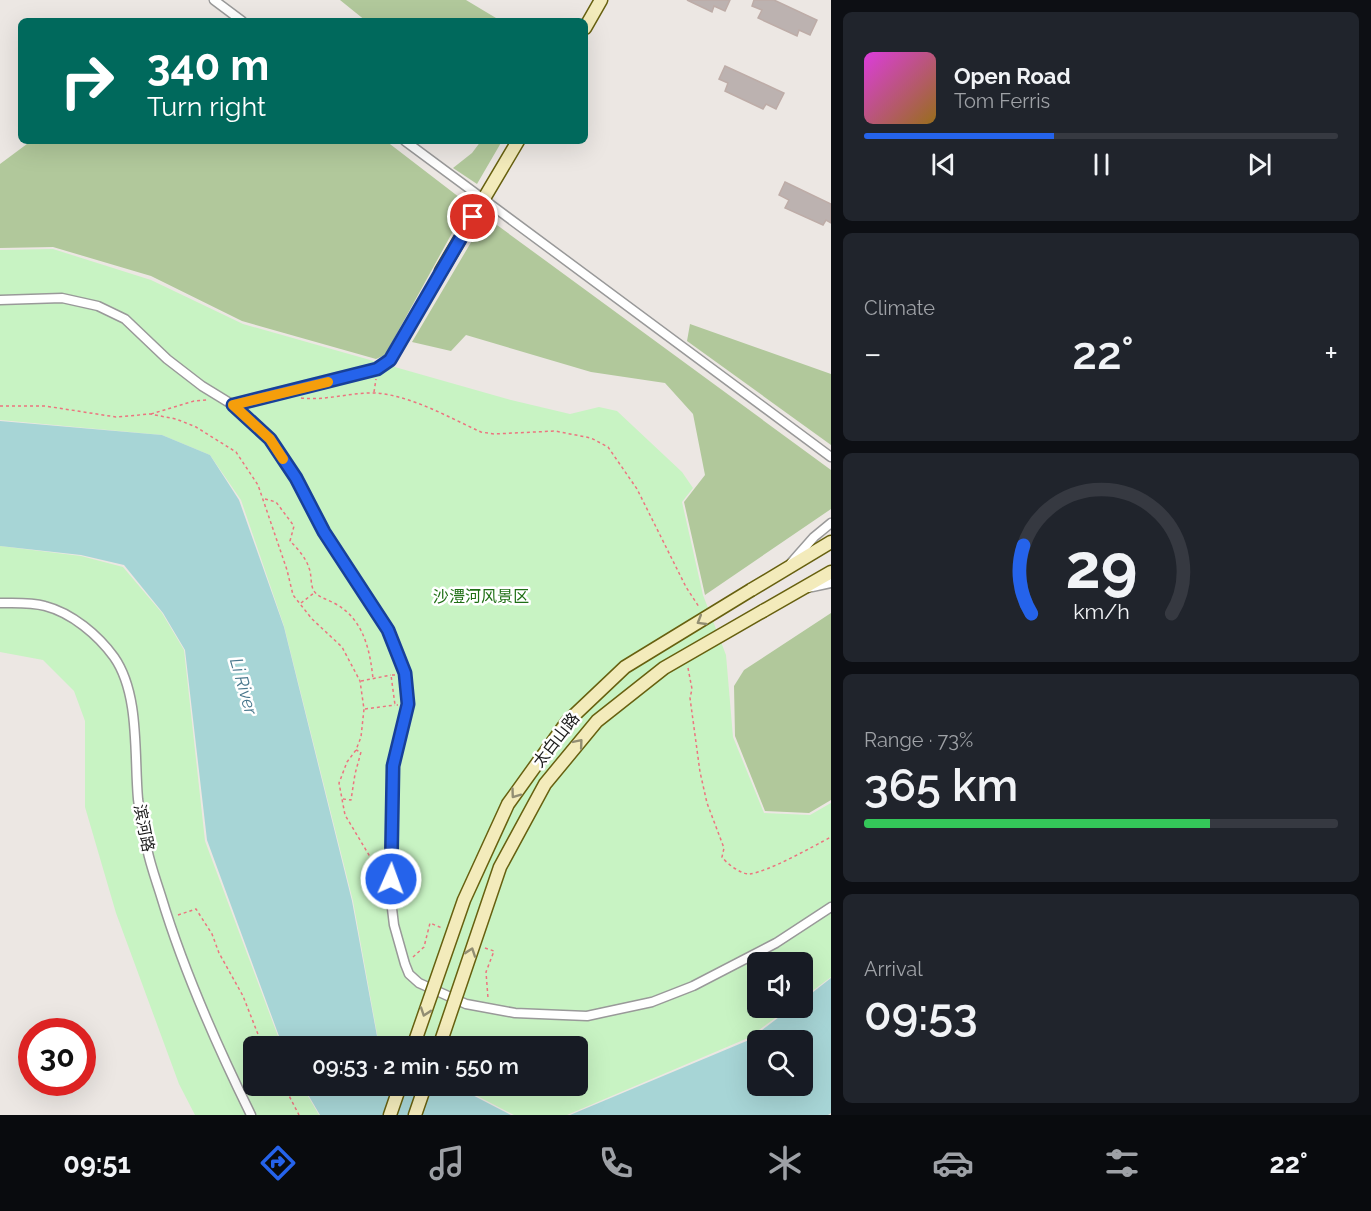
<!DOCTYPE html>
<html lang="en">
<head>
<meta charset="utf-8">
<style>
	body { margin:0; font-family:Raleway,"Noto Sans SC",sans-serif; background:#20242c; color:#f1f3f6; height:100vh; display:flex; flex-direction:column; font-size:22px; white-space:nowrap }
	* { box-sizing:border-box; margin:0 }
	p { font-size:20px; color:#9ea1a6 }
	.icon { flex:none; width:33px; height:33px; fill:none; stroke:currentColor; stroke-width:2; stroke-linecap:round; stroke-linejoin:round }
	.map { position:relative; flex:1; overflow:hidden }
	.details { display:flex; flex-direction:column; gap:12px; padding:12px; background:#0d0f14; width:540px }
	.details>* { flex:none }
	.hud { position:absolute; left:18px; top:18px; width:570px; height:126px; border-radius:9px; box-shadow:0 6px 24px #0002; background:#00695c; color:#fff; overflow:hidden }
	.controls { position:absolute; left:747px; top:952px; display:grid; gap:12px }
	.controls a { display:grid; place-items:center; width:66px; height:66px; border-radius:9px; background:#171b24; box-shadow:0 6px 24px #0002; font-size:30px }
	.speed { position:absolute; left:18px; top:1018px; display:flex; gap:12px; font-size:30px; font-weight:700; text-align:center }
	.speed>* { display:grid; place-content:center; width:78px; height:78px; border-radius:50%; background:#171b24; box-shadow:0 6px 24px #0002; line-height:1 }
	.speed .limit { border:9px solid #d22; background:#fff; color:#111 }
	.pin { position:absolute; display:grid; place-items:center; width:51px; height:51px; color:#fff; margin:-26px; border:3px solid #fff; border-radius:50%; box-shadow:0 2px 6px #0007 }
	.me { position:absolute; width:66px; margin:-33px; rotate:2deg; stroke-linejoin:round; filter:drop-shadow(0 0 4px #0008) }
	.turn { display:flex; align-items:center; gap:21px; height:126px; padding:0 30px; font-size:27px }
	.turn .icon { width:78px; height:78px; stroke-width:2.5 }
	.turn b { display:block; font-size:42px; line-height:51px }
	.big { font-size:45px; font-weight:600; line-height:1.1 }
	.details .tile { flex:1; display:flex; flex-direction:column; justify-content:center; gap:9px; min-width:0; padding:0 21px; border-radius:9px; background:#20242c }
	.details .dial { align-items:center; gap:0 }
	.dial svg { height:156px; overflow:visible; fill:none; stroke:#363941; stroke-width:7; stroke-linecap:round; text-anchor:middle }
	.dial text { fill:#f1f3f6; stroke:none }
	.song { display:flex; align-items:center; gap:18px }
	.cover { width:72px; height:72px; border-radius:9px; background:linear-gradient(135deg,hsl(300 70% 55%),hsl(40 70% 35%)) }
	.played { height:6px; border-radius:3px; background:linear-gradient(90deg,#2563eb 40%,#363941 40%) }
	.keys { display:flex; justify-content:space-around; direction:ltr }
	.heat { display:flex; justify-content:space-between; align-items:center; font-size:33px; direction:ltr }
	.charge { height:9px; border-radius:4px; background:linear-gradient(90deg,#34c759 73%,#363941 0) }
	.trip { position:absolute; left:243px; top:1036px; width:345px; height:60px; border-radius:9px; background:#171b24; box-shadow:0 6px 24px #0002; font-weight:600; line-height:60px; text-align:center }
	.menu { display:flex; height:96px; justify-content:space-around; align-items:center; background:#090b0e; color:#9ea1a6 }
	.menu .icon { width:42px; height:42px }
	.menu .active { color:#2563eb }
	.menu b { font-size:27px; color:#f1f3f6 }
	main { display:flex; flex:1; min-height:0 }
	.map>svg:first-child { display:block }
</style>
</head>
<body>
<main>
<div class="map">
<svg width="831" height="1115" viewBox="0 0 831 1115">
	<rect width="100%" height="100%" fill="#ece7e3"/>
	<!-- forest -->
	<path fill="#b1c89b" d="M340 0H466L501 21H366Z
		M31 141H386L468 204 385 355 376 359 242 321 151 276 53 247 0 248V164Z
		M481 141H502L477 184 453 168 472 153Z
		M486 217 831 470V509L705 595 684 502 705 475 693 414 665 383 591 372 466 335 451 351 412 342Z
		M690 324 831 374V445L687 341Z
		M831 613V800L809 813 765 811 735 736 734 686 744 670Z"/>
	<!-- park -->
	<path fill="#c8f3c3" d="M53 249 151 280 243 324 511 400 570 414 599 407 617 411 682 472 693 488 682 502 703 595 726 655 733 737 764 813 810 815 831 803V977L803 998 802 963H758V1008H789L748 1038 567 1115H514L458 1086H578V1047H382L379 1045 353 901 284 626 241 500 210 455 162 435 0 420V250Z
		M0 546 81 556 123 567 162 613 184 650 205 841 282 1047H254V1086H302L319 1115H195L179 1084 116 913 85 807V721L74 691 43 660 0 652Z"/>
	<!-- water -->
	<path fill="#a7d5d6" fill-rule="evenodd" d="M0 421 162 435 210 455 239 500 284 627 352 901 379 1047H283L207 840 185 650 163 613 124 565 81 555 0 546Z
		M831 978V1113L828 1115H570L749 1040 791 1008H802L803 1000ZM758 1041H802V1086H758Z
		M303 1086H455L511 1115H320Z"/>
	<!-- building -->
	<path fill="#bcb2b0" stroke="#bdaca7" stroke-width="1.5" d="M687 0H730L725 11 714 6 712 12Z
		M754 0H774L817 20 810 35 799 30 797 36 758 18 762 10 752 6Z
		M725 66 784 93 776 109 766 104 763 109 725 91 728 83 719 79Z
		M785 182 831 204V223L826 220 823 225 785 208 789 200 779 195Z"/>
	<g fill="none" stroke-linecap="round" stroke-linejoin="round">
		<!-- street casing -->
		<g stroke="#999" stroke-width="11">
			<path id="street" d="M214 0 242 21
				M405 141 831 457
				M0 300 62 298 98 306 125 319 167 359 202 386 233 405 270 439 296 478 324 532 388 630 404 673 408 704 393 766 390 892 394 925 405 964 409 974 419 983 466 1004 515 1013 587 1016 652 1002 693 986 776 943 831 907
				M233 405 377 369 390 360 441 271
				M791 563 814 537 831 523
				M808 588 831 583
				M0 603C15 603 31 602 45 606 72 613 98 635 114 657 140 694 134 755 138 799 140 815 143 832 147 848 150 864 156 880 161 896 184 972 216 1044 251 1115"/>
		</g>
		<!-- secondary casing -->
		<g stroke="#67600f" stroke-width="15">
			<path id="secondary" d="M585 28 601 0
				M441 271 518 141
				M751 590 831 542
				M763 611 831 572
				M390 1115 400 1086
				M415 1115 425 1086"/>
		</g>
		<!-- path -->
		<path stroke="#ec747f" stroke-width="1.5" stroke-dasharray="3 3" stroke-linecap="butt" d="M374 392 376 379
			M301 398C326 401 351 392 376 393 412 396 448 417 481 432L494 434 555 431 591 438 608 447 637 489 686 587 699 607
			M0 406H45L116 417 150 414 176 419 196 427 236 452 258 485 287 570 293 595 312 619 342 647 360 681 364 709 361 737 356 750 347 762 339 783 345 815 369 855 377 862 381 863
			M151 414 194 401 207 400
			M265 499 276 502 294 526 290 541C298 549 306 558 309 568 312 575 310 585 314 591 319 598 327 599 334 603 363 618 370 649 373 679
			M301 603 314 593
			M688 668 692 689 690 698 700 772 707 803 724 848 722 857C727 864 741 874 749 874 768 872 812 847 831 837
			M395 675H391L395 705H398
			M361 681 391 675
			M365 709 395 705
			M343 799 351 800 355 774 361 752 356 750
			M178 915 196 909 212 934 219 953 243 996 263 1047
			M485 948 494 951 486 972 488 998
			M413 957 424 947 430 923 442 928
			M284 1086 299 1115"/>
		<!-- street -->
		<use href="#street" stroke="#fff" stroke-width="8"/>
		<!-- secondary -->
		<use href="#secondary" stroke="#f3ebbb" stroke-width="12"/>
		<!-- secondary-bridge casing -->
		<g stroke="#67600f" stroke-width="15" stroke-linecap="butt">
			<path id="secondary-bridge" d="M413 1047 464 900 508 804 567 722 625 667 751 590
				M439 1047 500 867 545 784 597 721 664 668 763 611"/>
		</g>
		<!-- secondary-bridge -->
		<use href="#secondary-bridge" stroke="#f3ebbb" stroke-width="12"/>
	</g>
	<!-- one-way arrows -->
	<defs><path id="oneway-chevron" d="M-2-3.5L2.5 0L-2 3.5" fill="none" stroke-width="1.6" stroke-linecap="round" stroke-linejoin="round" transform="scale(1.5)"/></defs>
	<g stroke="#928e73">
		<use href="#oneway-chevron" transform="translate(701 621) rotate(149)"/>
		<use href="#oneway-chevron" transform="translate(579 743) rotate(-50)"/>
		<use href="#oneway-chevron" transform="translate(515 794) rotate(126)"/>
		<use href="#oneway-chevron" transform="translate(471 952) rotate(-71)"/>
		<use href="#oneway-chevron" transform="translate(425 1012) rotate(109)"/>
	</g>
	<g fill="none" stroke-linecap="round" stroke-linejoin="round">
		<!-- route casing -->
		<g stroke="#184099" stroke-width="15">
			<path id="route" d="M391 879 393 766 408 704 405 673 388 630 324 532 296 478 270 439 233 405 377 369 390 360 473 217"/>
		</g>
		<!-- route -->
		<use href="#route" stroke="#2563eb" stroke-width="10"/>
		<!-- slow -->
		<path stroke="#f59e0b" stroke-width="10" d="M283 459 270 439 233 405 328 382"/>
	</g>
	<g text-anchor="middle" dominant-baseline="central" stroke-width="5" stroke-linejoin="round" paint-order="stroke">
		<!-- park labels -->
		<g font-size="16" fill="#1f6f15" stroke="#fff">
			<text x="481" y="596">沙澧河风景区</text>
		</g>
		<!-- street labels -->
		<g font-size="16" fill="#1c1c1c" stroke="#fff">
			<text transform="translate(556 740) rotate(-52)">太白山路</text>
			<text transform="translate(144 828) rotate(79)">滨河路</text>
		</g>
		<!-- water labels -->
		<g font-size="18" font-style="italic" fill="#48778c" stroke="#fff">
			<text transform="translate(244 686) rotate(74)">Li River</text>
		</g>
	</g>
</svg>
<div class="controls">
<a><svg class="icon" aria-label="sound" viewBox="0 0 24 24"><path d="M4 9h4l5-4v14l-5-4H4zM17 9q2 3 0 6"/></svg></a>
<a><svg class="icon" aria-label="search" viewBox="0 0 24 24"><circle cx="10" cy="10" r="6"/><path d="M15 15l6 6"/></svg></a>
</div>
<div class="speed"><div class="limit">30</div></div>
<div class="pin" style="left:473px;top:217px;background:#d93025"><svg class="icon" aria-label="arrive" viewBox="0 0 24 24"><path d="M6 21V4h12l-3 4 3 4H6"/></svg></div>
<svg class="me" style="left:391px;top:879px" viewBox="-20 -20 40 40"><circle r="17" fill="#2563eb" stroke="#fff" stroke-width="3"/><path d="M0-11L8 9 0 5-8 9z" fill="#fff"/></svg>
<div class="trip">09:53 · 2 min · 550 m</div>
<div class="hud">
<div class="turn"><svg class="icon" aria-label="right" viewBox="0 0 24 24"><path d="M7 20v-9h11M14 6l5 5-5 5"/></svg><div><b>340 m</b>Turn right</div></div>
</div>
</div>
<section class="details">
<div class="tile">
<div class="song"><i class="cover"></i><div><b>Open Road</b><p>Tom Ferris</p></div></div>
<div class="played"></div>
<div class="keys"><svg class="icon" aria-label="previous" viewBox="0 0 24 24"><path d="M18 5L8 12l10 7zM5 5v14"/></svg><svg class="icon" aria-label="pause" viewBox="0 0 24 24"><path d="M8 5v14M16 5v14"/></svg><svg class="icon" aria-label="next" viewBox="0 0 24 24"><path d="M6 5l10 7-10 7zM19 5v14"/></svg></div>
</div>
<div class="tile"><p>Climate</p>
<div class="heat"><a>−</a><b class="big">22°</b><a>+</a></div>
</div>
<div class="tile dial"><svg viewBox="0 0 100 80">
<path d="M14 69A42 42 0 1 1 86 69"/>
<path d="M14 69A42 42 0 0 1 10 34" stroke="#2563eb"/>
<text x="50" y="56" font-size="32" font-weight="700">29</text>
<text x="50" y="72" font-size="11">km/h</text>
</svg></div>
<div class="tile"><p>Range · 73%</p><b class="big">365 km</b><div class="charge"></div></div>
<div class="tile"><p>Arrival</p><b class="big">09:53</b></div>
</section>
</main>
<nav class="menu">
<b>09:51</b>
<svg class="icon active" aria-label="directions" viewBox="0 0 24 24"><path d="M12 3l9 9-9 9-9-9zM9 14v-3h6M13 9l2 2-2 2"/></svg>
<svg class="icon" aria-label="music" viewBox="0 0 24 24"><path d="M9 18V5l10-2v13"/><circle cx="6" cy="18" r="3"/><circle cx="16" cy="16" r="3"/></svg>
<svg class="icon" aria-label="phone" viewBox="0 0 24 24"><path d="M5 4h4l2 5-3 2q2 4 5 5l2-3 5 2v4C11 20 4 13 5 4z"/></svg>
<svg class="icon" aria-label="climate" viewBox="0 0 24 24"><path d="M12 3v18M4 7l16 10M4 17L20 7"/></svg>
<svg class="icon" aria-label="car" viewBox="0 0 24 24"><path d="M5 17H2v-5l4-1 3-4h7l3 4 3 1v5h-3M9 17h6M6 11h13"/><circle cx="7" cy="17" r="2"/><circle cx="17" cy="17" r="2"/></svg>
<svg class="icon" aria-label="filters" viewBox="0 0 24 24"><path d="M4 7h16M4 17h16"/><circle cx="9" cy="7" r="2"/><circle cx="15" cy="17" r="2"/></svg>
<b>22°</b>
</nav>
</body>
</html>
